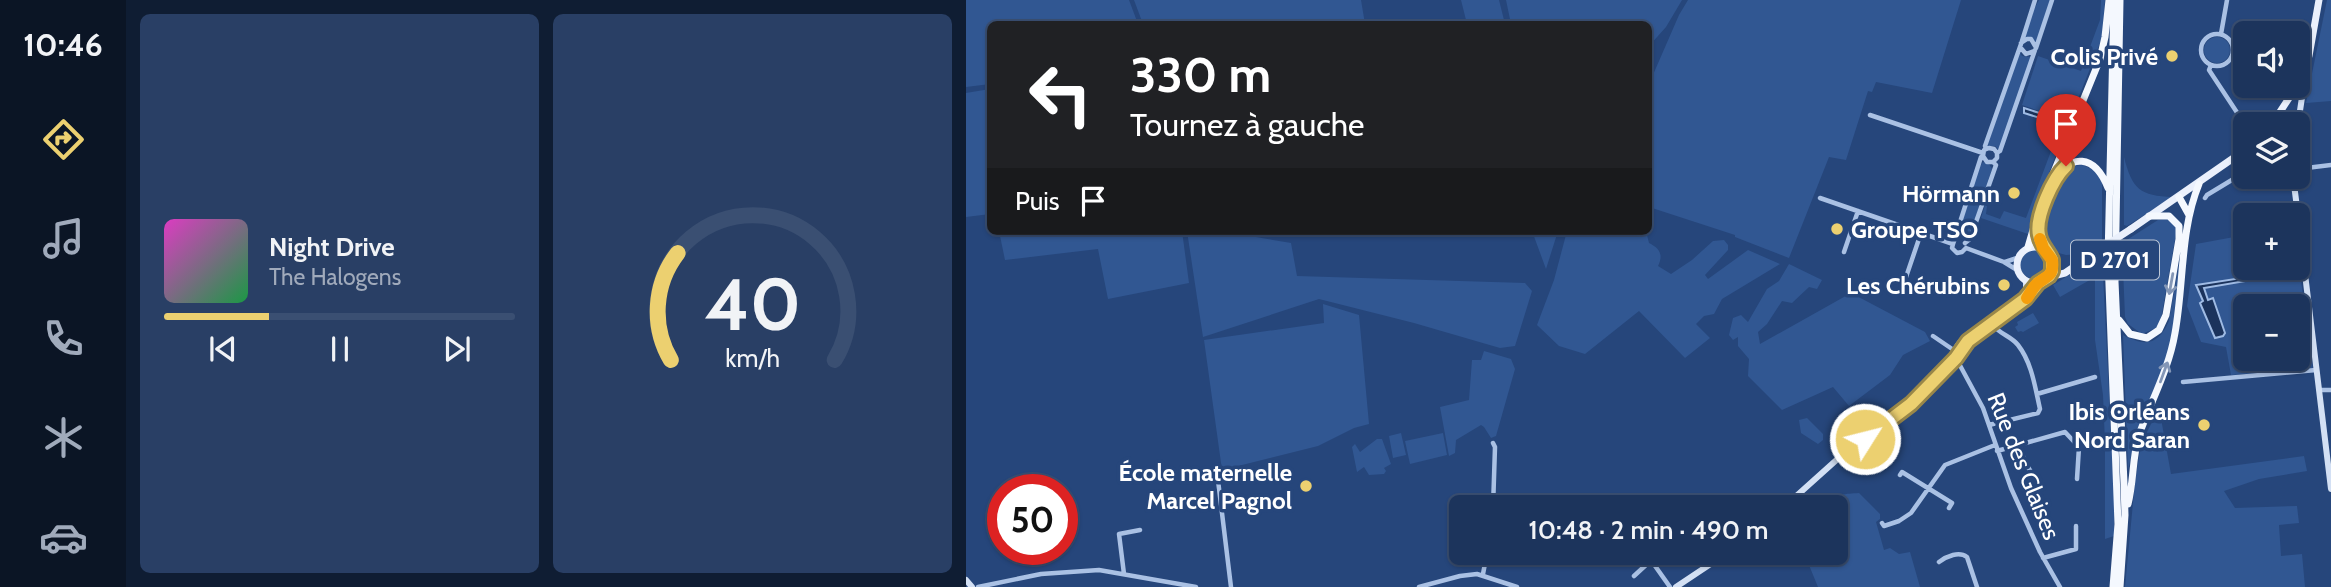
<!DOCTYPE html>
<html lang="fr">
<head>
<meta charset="utf-8">
<style>
	body { margin:0; font-family:Cabin,sans-serif; background:#293f65; color:#f1f3f6; height:100vh; display:flex; flex-direction:column; font-size:26px; white-space:nowrap }
	* { box-sizing:border-box; margin:0 }
	p { font-size:23px; color:#a0aabb }
	.icon { flex:none; width:38px; height:38px; fill:none; stroke:currentColor; stroke-width:2; stroke-linecap:round; stroke-linejoin:round }
	.map { position:relative; flex:1; overflow:hidden }
	.sheet { display:flex; flex-direction:column; gap:14px; padding:14px; background:#0f1d33; width:840px }
	.sheet>* { flex:none }
	.top-card { position:absolute; left:21px; top:21px; width:665px; height:214px; border-radius:10px; box-shadow:0 2px 5px #0004,0 0 0 2px #3a4f72; background:#202124; color:#fff; overflow:hidden }
	.controls { position:absolute; left:1267px; top:21px; display:grid; gap:14px }
	.controls a { display:grid; place-items:center; width:77px; height:77px; border-radius:10px; background:#1c345c; box-shadow:0 2px 5px #0004,0 0 0 2px #3a4f72; font-size:35px }
	.speed { position:absolute; left:21px; top:474px; display:flex; gap:14px; font-size:35px; font-weight:700; text-align:center }
	.speed>* { display:grid; place-content:center; width:91px; height:91px; border-radius:50%; background:#1c345c; box-shadow:0 2px 5px #0004,0 0 0 2px #3a4f72; line-height:1 }
	.speed .limit { border:10px solid #d22; background:#fff; color:#111 }
	.pin { position:absolute; display:grid; place-items:center; width:60px; height:60px; color:#fff; margin:-72px -30px; border-radius:50% 50% 50% 0; rotate:-45deg; box-shadow:0 0 7px #0007 }
	.pin .icon { rotate:45deg }
	.me { position:absolute; width:77px; margin:-38px; rotate:54deg; stroke-linejoin:round; filter:drop-shadow(0 0 5px #0008) }
	.turn { display:flex; align-items:center; gap:24px; height:147px; padding:0 28px; font-size:32px }
	.turn .icon { width:91px; height:91px; stroke-width:2.5 }
	.turn b { display:block; font-size:49px; line-height:60px }
	.then { display:flex; align-items:center; height:66px; padding:0 28px; background:#0003; gap:14px; font-size:26px }
	.sheet .card { flex:1; display:flex; flex-direction:column; justify-content:center; gap:10px; min-width:0; padding:0 24px; border-radius:10px; background:#293f65 }
	.sheet .dial { align-items:center; gap:0 }
	.dial svg { height:182px; overflow:visible; fill:none; stroke:#3a4f72; stroke-width:7; stroke-linecap:round; text-anchor:middle }
	.dial text { fill:#f1f3f6; stroke:none }
	.song { display:flex; align-items:center; gap:21px }
	.cover { width:84px; height:84px; border-radius:10px; background:linear-gradient(135deg,hsl(310 70% 55%),hsl(140 70% 35%)) }
	.played { height:7px; border-radius:4px; background:linear-gradient(90deg,#ecd070 30%,#3a4f72 30%) }
	.keys { display:flex; justify-content:space-around; direction:ltr }
	.sheet .tiles { flex:1; display:grid; gap:14px; grid-template-columns:repeat(2,1fr) }
	.trip { position:absolute; left:483px; top:495px; width:399px; height:70px; border-radius:10px; background:#1c345c; box-shadow:0 2px 5px #0004,0 0 0 2px #3a4f72; font-weight:600; line-height:70px; text-align:center }
	main { display:flex; flex:1; min-height:0 }
	.tab-bar { display:flex; flex-direction:column; width:126px; justify-content:space-around; align-items:center; background:#0b1525; color:#a0aabb }
	.tab-bar .icon { width:49px; height:49px }
	.tab-bar .active { color:#ecd070 }
	.tab-bar b { font-size:32px; color:#f1f3f6 }
	.map>svg:first-child { display:block }
</style>
</head>
<body>
<main>
<nav class="tab-bar">
<b>10:46</b>
<svg class="icon active" aria-label="directions" viewBox="0 0 24 24"><path d="M12 3l9 9-9 9-9-9zM9 14v-3h6M13 9l2 2-2 2"/></svg>
<svg class="icon" aria-label="music" viewBox="0 0 24 24"><path d="M9 18V5l10-2v13"/><circle cx="6" cy="18" r="3"/><circle cx="16" cy="16" r="3"/></svg>
<svg class="icon" aria-label="phone" viewBox="0 0 24 24"><path d="M5 4h4l2 5-3 2q2 4 5 5l2-3 5 2v4C11 20 4 13 5 4z"/></svg>
<svg class="icon" aria-label="climate" viewBox="0 0 24 24"><path d="M12 3v18M4 7l16 10M4 17L20 7"/></svg>
<svg class="icon" aria-label="car" viewBox="0 0 24 24"><path d="M5 17H2v-5l4-1 3-4h7l3 4 3 1v5h-3M9 17h6M6 11h13"/><circle cx="7" cy="17" r="2"/><circle cx="17" cy="17" r="2"/></svg>
</nav>
<section class="sheet">
<div class="tiles">
<div class="card">
<div class="song"><i class="cover"></i><div><b>Night Drive</b><p>The Halogens</p></div></div>
<div class="played"></div>
<div class="keys"><svg class="icon" aria-label="previous" viewBox="0 0 24 24"><path d="M18 5L8 12l10 7zM5 5v14"/></svg><svg class="icon" aria-label="pause" viewBox="0 0 24 24"><path d="M8 5v14M16 5v14"/></svg><svg class="icon" aria-label="next" viewBox="0 0 24 24"><path d="M6 5l10 7-10 7zM19 5v14"/></svg></div>
</div>
<div class="card dial"><svg viewBox="0 0 100 80">
<path d="M14 69A42 42 0 1 1 86 69"/>
<path d="M14 69A42 42 0 0 1 17 22" stroke="#ecd070"/>
<text x="50" y="56" font-size="32" font-weight="700">40</text>
<text x="50" y="72" font-size="11">km/h</text>
</svg></div>
</div>
</section>
<div class="map">
<svg width="1365" height="587" viewBox="0 0 1365 587">
	<rect width="100%" height="100%" fill="#26467b"/>
	<!-- green -->
	<path fill="#315792" fill-rule="evenodd" d="M0 0H163L172 24H24V84L0 87Z
		M168 0H395L399 24H177Z
		M495 0H533L539 24H501Z
		M540 0H716L700 27 683 46 682 24H545Z
		M722 0H995L966 93 910 82 906 92 902 91 880 160 863 157 823 258 769 237V235L683 207V84L713 15Z
		M1073 0H1085L1070 44 1066 38H1058L1065 15Z
		M1135 0H1139L1136 38 1079 183 1062 234 1015 218 1019 205 1021 206 1020 214 1034 219 1038 211 1060 218 1097 119 1056 105 1072 56 1115 71 1134 20Z
		M1361 0H1365V101L1340 103Z
		M1238 50a13 13 0 1 1 26 0a13 13 0 1 1-26 0Z
		M1054 53 1056 56 1065 57 1033 150 1029 146H1021Z
		M24 89V214L0 217V93Z
		M1158 157C1166 189 1174 196 1207 197L1161 226 1158 225Z
		M1017 162 1023 164 1026 169 1003 237H997L992 234 1014 166Z
		M1116 165 1129 170 1136 183V242L1113 254 1100 255 1089 252 1081 246 1076 238V221L1095 175 1106 166Z
		M1201 219 1207 223 1211 228 1195 319 1190 328 1176 334 1162 324 1159 317 1156 243 1192 220Z
		M1220 223 1208 330 1202 354 1169 439 1162 470 1157 335C1180 347 1192 345 1203 321Z
		M33 231H216L223 283 142 299 132 249 39 260Z
		M221 231H289L290 237 325 243 331 276 559 283 566 291 549 346 534 348 448 323 353 299 237 337Z
		M566 231H592L580 269Z
		M601 231H614L620 237 625 231H680L683 243C693 248 698 254 692 266L705 274 726 260 747 241 758 240 762 245V250L739 275 742 279 782 250 814 264 756 299 748 314 738 316 730 324 744 338 719 358 673 311 619 354 593 346 571 325 588 280Z
		M1279 235V268H1332V258L1347 369 1265 375 1260 347 1235 342 1221 306 1230 244ZM1279 306H1332V359H1279Z
		M1054 264a15 15 0 1 1 30 0a15 15 0 1 1-30 0Z
		M1136 255 1148 492V536L1139 539V443L1137 395 1129 340V277L1094 297 1087 285Z
		M823 264 856 280 851 289 843 287 826 303 816 301 801 324 792 332 794 344 885 293 959 332 964 341 937 355 924 375 883 406 867 387 816 410 782 376 783 359 772 346V337L767 340 763 335 767 318 775 315 782 322 801 289 813 281Z
		M357 304 393 315 403 424 388 428 352 446 256 470 238 340 358 323Z
		M1067 313 1073 323 1057 332 1055 331 1052 332 1049 327 1052 325 1051 322Z
		M518 351 545 359 549 369 530 436 525 438 518 427 515 425 490 440 489 453 483 456 474 407 503 400 506 360H515Z
		M1194 413 1205 474 1338 456 1341 471 1293 479 1258 491 1269 508 1331 506 1333 523 1313 525 1315 556 1336 554 1339 587H1159L1169 482 1175 444 1189 416Z
		M841 418 857 434V440L852 444 835 433 833 420Z
		M435 433 440 455 427 458 423 436Z
		M477 433 481 455 444 464 439 441Z
		M411 439H416L425 464 418 468 420 471 418 474 403 475 398 467 391 472 386 447 389 444 394 452Z
		M893 493 914 514V519L910 522 918 550 924 548 933 554 944 552 954 587H852L838 553H870V508L866 507C870 493 879 494 893 493Z"/>
	<!-- water -->
	<path fill="#1b335c" stroke="#9fbbe4" stroke-width="2" d="M1058 108 1089 118 1090 123 1058 113Z
		M1308 273 1309 276 1238 288 1242 300 1247 298 1259 333 1257 336 1249 338 1234 303 1237 301 1230 285Z"/>
	<g fill="none" stroke-linecap="round" stroke-linejoin="round">
		<!-- minor -->
		<path stroke="#aac1e4" stroke-width="4.5" d="M1235 50a16 16 0 1 1 32 0a16 16 0 1 1-32 0Z
			M1255 34 1261 0
			M1056 41 1069 0
			M1055 43 1061 39H1065L1069 46
			M1054 47 1060 54 1068 51
			M1070 48 1086 0
			M1245 65 1243 70 1272 114 1276 132
			M904 115 1017 153
			M1020 149 1019 146 1055 44
			M1031 153 1028 149 1023 148 1018 150 1017 156 1021 162H1027L1031 158V153L1034 151 1069 50
			M1332 169 1365 165
			M854 198 987 244
			M1239 198 1241 195 1279 172
			M999 243 1004 239 1030 165 1027 162
			M987 244 1015 157 1017 158
			M987 244 986 248 991 253 996 252 1000 248
			M1000 248 1038 262 1051 270
			M878 252 892 211
			M1039 262 1051 258
			M939 280 955 233
			M967 336 989 351
			M990 358 1017 408 1045 488 1074 552 1094 587
			M1217 382 1350 370
			M1353 390H1365
			M1071 394 1129 377
			M1023 425 1072 413 1074 409C1069 387 1066 363 1052 345 1045 336 1033 334 1026 324
			M1053 444 1060 464 1065 472
			M1031 451 1099 432 1113 447 1111 479
			M251 472 265 587
			M934 475 936 472 986 503 983 508
			M527 508 529 447 527 443
			M916 523 918 526 933 521 945 513 979 465 1029 445
			M1077 558 1110 549V526
			M973 562C981 556 993 551 1001 557L1011 587
			M684 563 693 555
			M158 574 153 534 174 530
			M517 574 521 553
			M668 576 681 564 687 563 704 587
			M12 587 75 574 133 570 230 587
			M453 587 494 576 511 574 551 587"/>
		<!-- secondary -->
		<path stroke="#d3e0f4" stroke-width="6" d="M1316 124 1322 119 1332 122
			M1332 124 1341 64
			M1327 177 1332 215
			M1332 216 1365 489
			M1060 296V281
			M989 359C986 346 998 338 1008 332
			M817 508 876 455 945 404 990 358 1002 341 1059 299 1072 283
			M0 580 6 587
			M710 587 761 553"/>
		<!-- primary -->
		<path stroke="#eaf0fc" stroke-width="7" d="M1332 84 1343 56 1353 0
			M1306 124 1331 86
			M1165 229 1279 150
			M1051 265a18 18 0 1 1 36 0a18 18 0 1 1-36 0Z
			M1083 277 1099 273 1125 255"/>
		<!-- trunk -->
		<path stroke="#f4f8fe" stroke-width="7" d="M1087 184C1104 151 1129 155 1142 188
			M1213 197 1223 215
			M1073 221 1072 234 1077 248
			M1062 247 1074 206 1134 59 1139 37 1143 0
			M1153 320 1164 334 1181 338 1193 330 1200 315 1213 239V226L1203 216H1183
			M1162 504C1168 481 1166 458 1173 435 1185 401 1203 369 1209 333 1218 284 1214 230 1233 184
			M1147 587 1152 524 1142 258 1148 0
			M1154 587 1159 515 1158 483 1149 282 1154 0"/>
		<!-- primary-bridge -->
		<path stroke="#eaf0fc" stroke-width="7" d="M1125 255 1165 229"/>
	</g>
	<!-- one-way arrows -->
	<defs><path id="oneway-shaft" d="M-6 0H5M1.5-3L5.5 0L1.5 3" fill="none" stroke-width="1.6" stroke-linecap="round" stroke-linejoin="round" transform="scale(1.75)"/></defs>
	<g stroke="#8396b6">
		<use href="#oneway-shaft" transform="translate(1205 284) rotate(100)"/>
		<use href="#oneway-shaft" transform="translate(1198 372) rotate(-70)"/>
	</g>
	<g fill="none" stroke-linecap="round" stroke-linejoin="round">
		<!-- route casing -->
		<g stroke="#998749" stroke-width="18">
			<path id="route" d="M899 439 945 404 990 358 1002 341 1059 299 1072 283 1083 276 1086 271V260C1082 250 1075 246 1073 235 1069 217 1087 178 1100 166"/>
		</g>
		<!-- route -->
		<use href="#route" stroke="#ecd070" stroke-width="12"/>
		<!-- slow -->
		<path stroke="#f59e0b" stroke-width="12" d="M1061 298C1064 294 1067 286 1072 283 1082 275 1088 276 1086 260L1077 248 1074 239"/>
	</g>
	<!-- markers -->
	<g fill="#ecd070" stroke="#26467b" stroke-width="2.5">
		<circle cx="1206" cy="56" r="7"/>
		<circle cx="1048" cy="193" r="7"/>
		<circle cx="871" cy="229" r="7"/>
		<circle cx="1038" cy="285" r="7"/>
		<circle cx="1238" cy="425" r="7"/>
		<circle cx="340" cy="486" r="7"/>
	</g>
	<g text-anchor="middle" dominant-baseline="central" stroke-width="7" stroke-linejoin="round" paint-order="stroke">
		<!-- shield labels -->
		<rect fill="#26467b" stroke="#bec8d7" stroke-width="2" x="1105" y="240.5" width="88" height="39" rx="5"/>
		<g font-size="23" font-weight="bold" fill="#fff">
			<text x="1149" y="260">D 2701</text>
		</g>
		<!-- poi labels -->
		<g font-size="24" font-weight="bold" fill="#fff" stroke="#26467b" text-anchor="end">
			<text x="1192" y="56">Colis Privé</text>
			<text x="1034" y="193">Hörmann</text>
			<text x="885" y="229" text-anchor="start">Groupe TSO</text>
			<text x="1024" y="285">Les Chérubins</text>
			<text x="1224" y="411">Ibis Orléans<tspan x="1224" dy="28">Nord Saran</tspan></text>
			<text x="326" y="472">École maternelle<tspan x="326" dy="28">Marcel Pagnol</tspan></text>
		</g>
		<!-- street labels -->
		<g font-size="24" fill="#fff" stroke="#26467b">
			<text transform="translate(1058 466) rotate(68)">Rue des Glaises</text>
		</g>
	</g>
</svg>
<div class="controls">
<a><svg class="icon" aria-label="sound" viewBox="0 0 24 24"><path d="M4 9h4l5-4v14l-5-4H4zM17 9q2 3 0 6"/></svg></a>
<a><svg class="icon" aria-label="layers" viewBox="0 0 24 24"><path d="M12 4l9 5-9 5-9-5zM3 14l9 5 9-5"/></svg></a>
<a>+</a>
<a>−</a>
</div>
<div class="speed"><div class="limit">50</div></div>
<div class="pin" style="left:1100px;top:166px;background:#d93025"><svg class="icon" aria-label="arrive" viewBox="0 0 24 24"><path d="M6 21V4h12l-3 4 3 4H6"/></svg></div>
<svg class="me" style="left:899px;top:439px" viewBox="-20 -20 40 40"><circle r="17" fill="#ecd070" stroke="#fff" stroke-width="3"/><path d="M0-11L8 9 0 5-8 9z" fill="#fff"/></svg>
<div class="trip">10:48 · 2 min · 490 m</div>
<div class="top-card">
<div class="turn"><svg class="icon" aria-label="left" viewBox="0 0 24 24"><path d="M17 20v-9H6M10 6l-5 5 5 5"/></svg><div><b>330 m</b>Tournez à gauche</div></div>
<div class="then">Puis<svg class="icon" aria-label="arrive" viewBox="0 0 24 24"><path d="M6 21V4h12l-3 4 3 4H6"/></svg></div>
</div>
</div>
</main>
</body>
</html>
